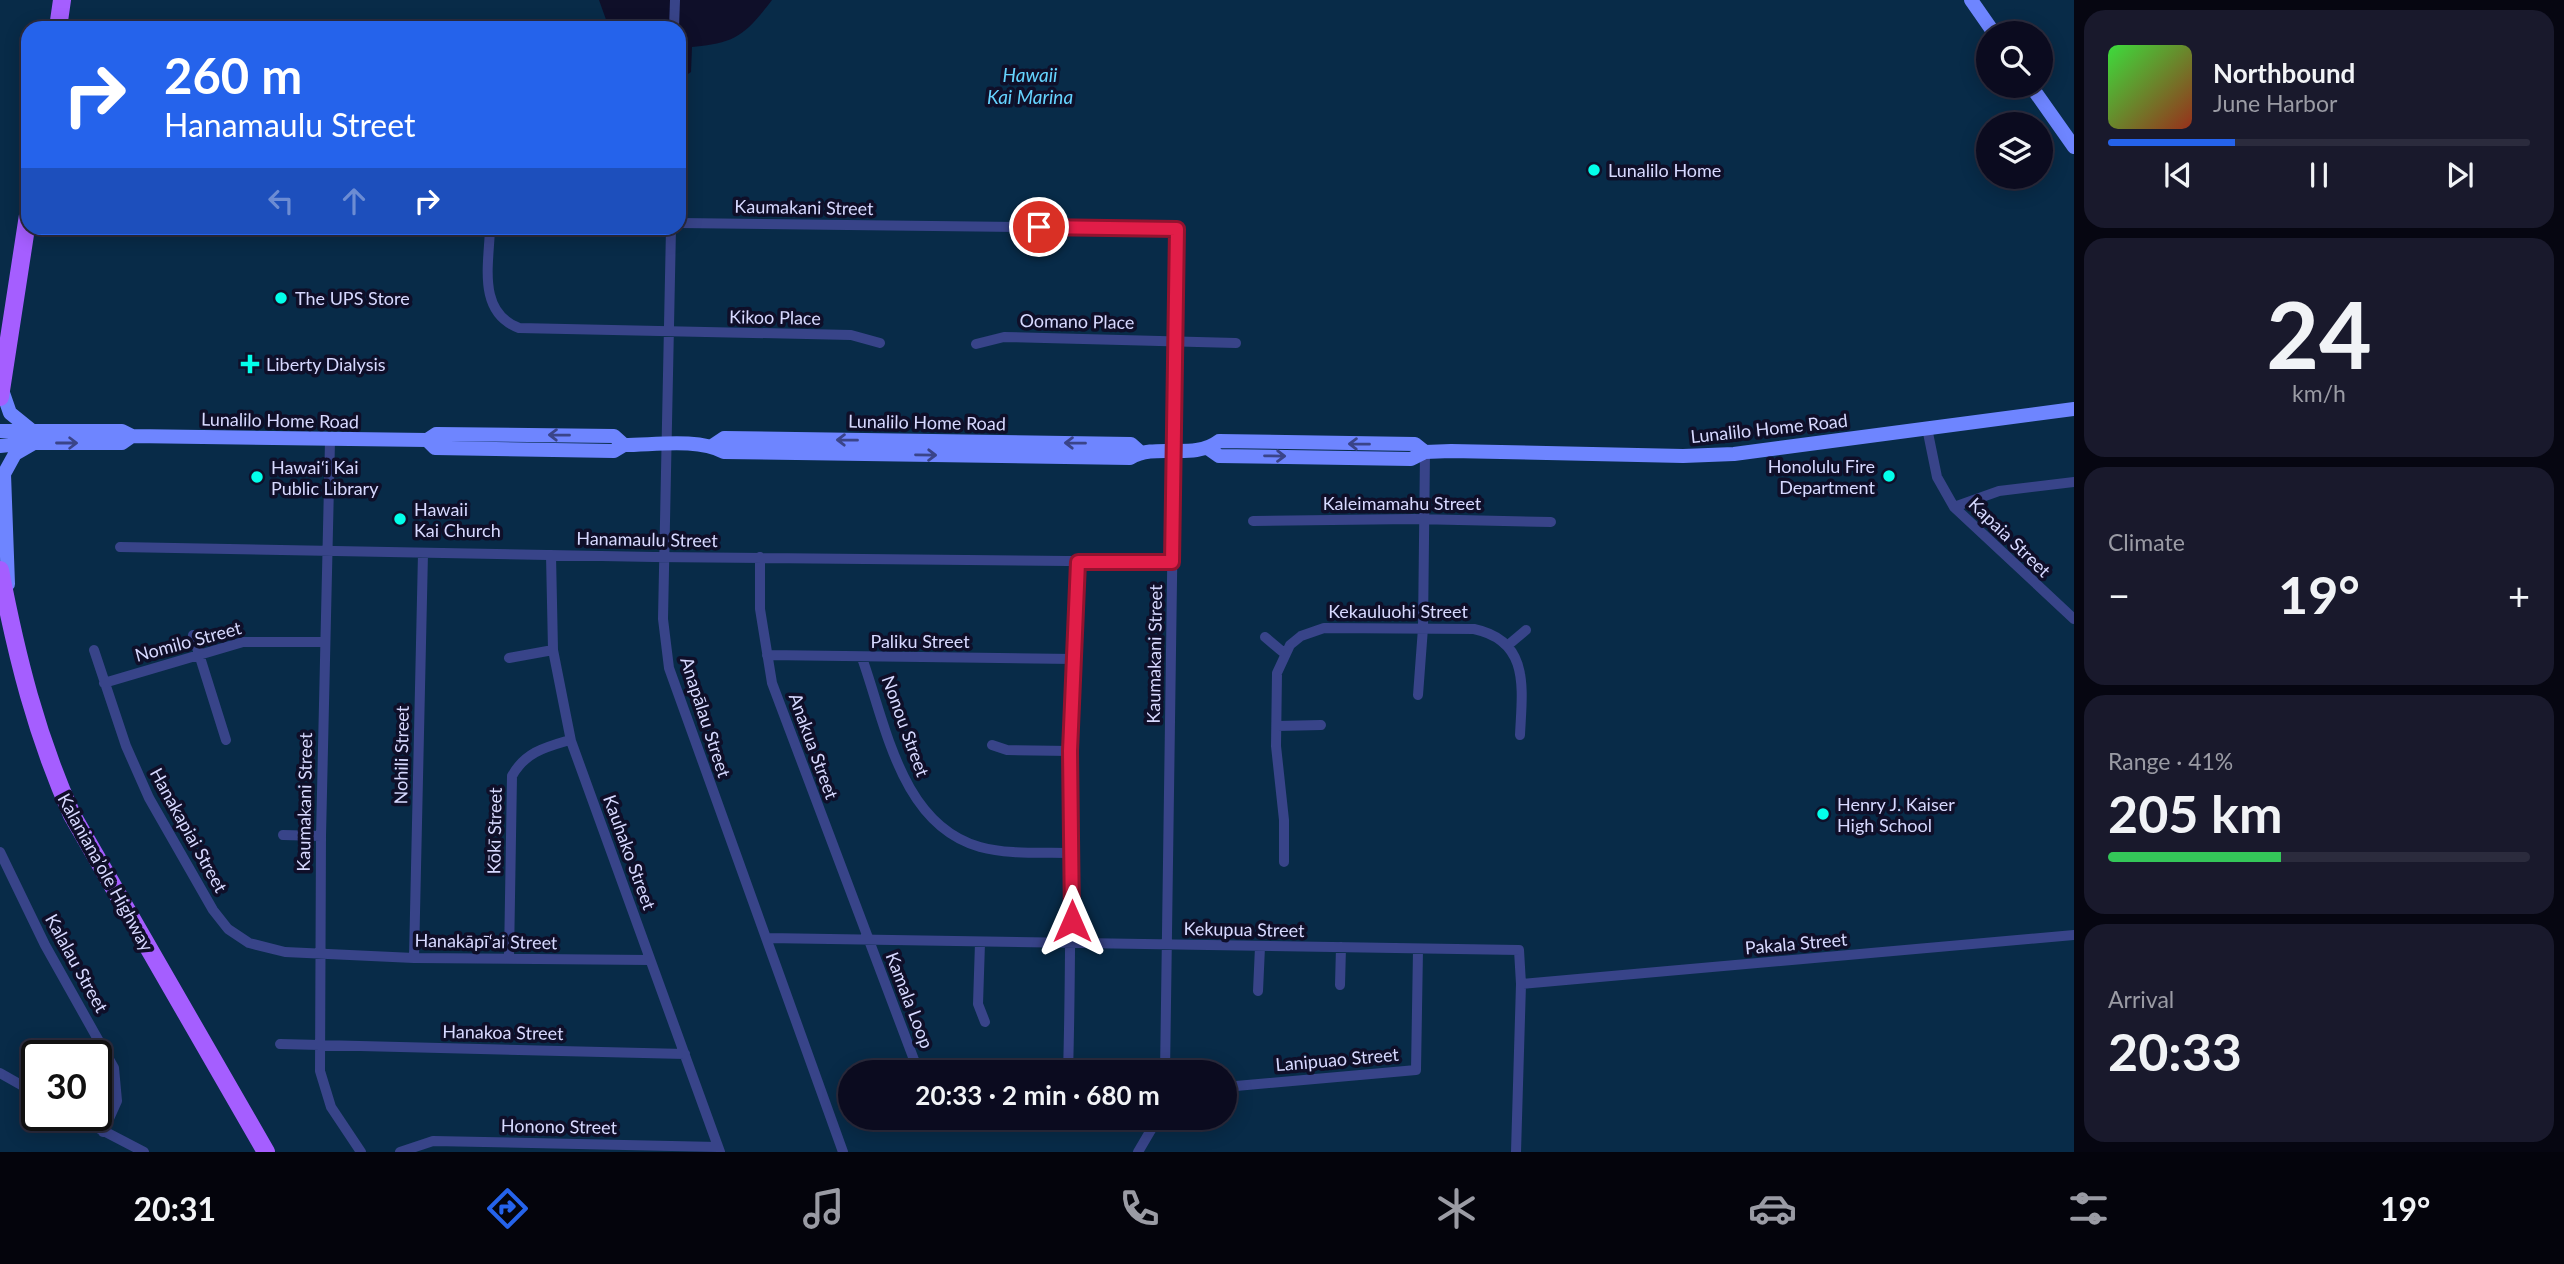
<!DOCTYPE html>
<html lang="en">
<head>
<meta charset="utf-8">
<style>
	body { margin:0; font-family:Lato,sans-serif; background:#19192c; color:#f1f3f6; height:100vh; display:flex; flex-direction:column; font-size:26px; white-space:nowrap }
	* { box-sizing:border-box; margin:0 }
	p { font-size:23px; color:#9a9ba4 }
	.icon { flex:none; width:38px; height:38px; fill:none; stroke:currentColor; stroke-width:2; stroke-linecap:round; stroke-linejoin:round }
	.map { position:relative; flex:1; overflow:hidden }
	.sheet { display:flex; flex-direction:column; gap:10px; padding:10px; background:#060611; width:490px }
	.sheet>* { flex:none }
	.guide { position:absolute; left:21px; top:21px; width:665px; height:214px; border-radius:21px; box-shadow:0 4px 18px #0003,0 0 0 2px #2b2b3d; background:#2563eb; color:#fff; overflow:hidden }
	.tools { position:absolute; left:1976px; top:21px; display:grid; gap:14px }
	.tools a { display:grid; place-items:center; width:77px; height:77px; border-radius:50%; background:#0b0b1f; box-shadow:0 4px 18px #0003,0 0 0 2px #2b2b3d; font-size:35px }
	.speed { position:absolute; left:21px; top:1040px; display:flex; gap:14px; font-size:35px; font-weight:700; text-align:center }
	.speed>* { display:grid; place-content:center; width:91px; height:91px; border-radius:50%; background:#0b0b1f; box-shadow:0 4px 18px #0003,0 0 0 2px #2b2b3d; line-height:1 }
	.speed .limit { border:4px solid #111; border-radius:10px; background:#fff; color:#111 }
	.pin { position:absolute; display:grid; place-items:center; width:60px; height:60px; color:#fff; margin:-30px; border:4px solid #fff; border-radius:50%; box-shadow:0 2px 7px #0007 }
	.me { position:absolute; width:77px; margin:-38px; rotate:0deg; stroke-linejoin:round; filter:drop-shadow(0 0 5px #0008) }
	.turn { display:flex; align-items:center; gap:24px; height:147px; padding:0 28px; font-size:32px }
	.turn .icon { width:91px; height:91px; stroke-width:2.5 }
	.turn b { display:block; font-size:49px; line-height:60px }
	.lanes { display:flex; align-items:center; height:66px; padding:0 28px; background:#0003; justify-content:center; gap:35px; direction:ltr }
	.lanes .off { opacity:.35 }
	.big { font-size:52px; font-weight:700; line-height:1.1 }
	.sheet .widget { flex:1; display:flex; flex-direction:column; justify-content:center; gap:10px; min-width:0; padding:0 24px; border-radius:21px; background:#19192c }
	.sheet .dial { align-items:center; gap:0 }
	.dial b { font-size:91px; line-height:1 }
	.song { display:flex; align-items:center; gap:21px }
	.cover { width:84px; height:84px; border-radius:10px; background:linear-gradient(135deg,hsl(120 70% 55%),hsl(10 70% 35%)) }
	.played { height:7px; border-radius:4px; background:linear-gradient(90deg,#2563eb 30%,#2b2b3d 30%) }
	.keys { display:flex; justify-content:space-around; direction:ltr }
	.heat { display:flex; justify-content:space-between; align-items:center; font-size:38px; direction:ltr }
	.charge { height:10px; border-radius:5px; background:linear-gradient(90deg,#34c759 41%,#2b2b3d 0) }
	.trip { position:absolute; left:838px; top:1060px; width:399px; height:70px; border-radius:35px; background:#0b0b1f; box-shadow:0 4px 18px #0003,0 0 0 2px #2b2b3d; font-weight:700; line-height:70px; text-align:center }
	.tabs { display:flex; height:112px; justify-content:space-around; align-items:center; background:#04040c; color:#9a9ba4 }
	.tabs .icon { width:49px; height:49px }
	.tabs .on { color:#2563eb }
	.tabs b { font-size:32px; color:#f1f3f6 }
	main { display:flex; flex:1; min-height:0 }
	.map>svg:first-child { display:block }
</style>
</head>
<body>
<main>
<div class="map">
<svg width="2074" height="1152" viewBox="0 0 2074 1152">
	<rect width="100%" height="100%" fill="#0f0f29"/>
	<!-- water -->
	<path fill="#082b48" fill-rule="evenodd" d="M0 0H599L609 28H28V228H679V80L691 72 692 47C736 43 745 35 772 0H2074V1152H0ZM1988 33H2040V86H1988ZM1988 124H2040V177H1988ZM37 1055H96V1115H37ZM850 1073H1225V1118H850Z"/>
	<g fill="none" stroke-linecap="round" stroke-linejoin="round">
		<!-- street -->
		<path stroke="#384489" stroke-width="10" d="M674 28 675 0
			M679 223 1177 229 1165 1073
			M490 228C489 264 477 312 519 328L851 335 880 343
			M671 228 663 619 669 668 843 1152
			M976 344 1004 337 1236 343
			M1927 428 1937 477 1954 507 2074 619
			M330 441 321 836 320 1071 331 1107 361 1152
			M1954 507 1999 491 2074 482
			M1253 521 1414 519 1551 522
			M120 547 654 557 1172 562
			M551 555 553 650 571 741 720 1152
			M760 557V609L772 683 919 1073
			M193 635 226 740
			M1265 637 1284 653
			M1507 646 1526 630
			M94 650 126 746 149 798 213 910 228 929 249 943 285 952 414 958 650 960
			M767 655 1073 659
			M509 658 553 650
			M862 658C886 725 901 825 980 847 1009 855 1042 852 1072 853
			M104 683 243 642H324
			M1418 695 1423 628 1425 452
			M1277 726 1321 725
			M992 745 1007 750 1070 751
			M283 835 321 836
			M0 852 45 945 114 1068 117 1101 103 1132
			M1284 862V820L1276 746 1277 673 1290 645 1301 636 1324 628 1474 629C1531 641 1522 690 1520 735
			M767 938 1519 950 1521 984 1516 1152
			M980 943 978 1004 985 1022
			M414 958 423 553
			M509 958 512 776C525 752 546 747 570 740
			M1521 984 2074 935
			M1340 985 1341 947
			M1258 991 1260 947
			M280 1044 685 1054
			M0 1073 37 1094
			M1068 1073C1073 903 1067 732 1078 562
			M1225 1087 1416 1070 1418 950
			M73 1115 144 1152
			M400 1152 433 1141 718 1147
			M1138 1152 1158 1118"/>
		<!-- secondary -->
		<path stroke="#6e85ff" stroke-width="14" d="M1971 0 1994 33
			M2031 86 2074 147
			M2 390 10 413 31 430
			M0 431H122L132 436 427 440 436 434 614 436 624 445
			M427 440 435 448 614 451 624 445C655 445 697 438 724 452L1130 458C1156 442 1193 461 1219 441L1415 444 1425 452
			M0 446 27 443H122L132 436
			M712 446 724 438 1131 444 1140 452
			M1209 449 1219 456 1411 459 1425 452 1451 451 1683 456 1734 454 2074 409
			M8 584 4 474 15 454 34 443"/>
		<!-- primary -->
		<path stroke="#a55eff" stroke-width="18" d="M58 28 62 0
			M0 397 28 215
			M0 570C17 658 36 734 72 815L266 1152"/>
	</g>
	<!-- one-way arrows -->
	<defs><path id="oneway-shaft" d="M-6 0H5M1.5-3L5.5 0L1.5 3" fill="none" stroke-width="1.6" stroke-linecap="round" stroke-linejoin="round" transform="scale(1.75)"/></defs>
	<g stroke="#3a4489">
		<use href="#oneway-shaft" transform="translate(559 435) rotate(-179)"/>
		<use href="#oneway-shaft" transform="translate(847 440) rotate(-179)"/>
		<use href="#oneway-shaft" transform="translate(67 443)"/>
		<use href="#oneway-shaft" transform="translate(1075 443) rotate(-179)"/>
		<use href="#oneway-shaft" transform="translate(1359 444) rotate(-179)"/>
		<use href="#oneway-shaft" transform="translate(926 455) rotate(1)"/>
		<use href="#oneway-shaft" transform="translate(1275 456) rotate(1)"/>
	</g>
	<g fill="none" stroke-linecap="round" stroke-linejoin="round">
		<!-- route casing -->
		<g stroke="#92132f" stroke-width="18">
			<path id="route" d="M1039 227 1177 229 1172 562H1078L1070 751 1072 921"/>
		</g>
		<!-- route -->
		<use href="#route" stroke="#e11d48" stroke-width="12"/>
	</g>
	<!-- markers -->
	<g fill="#03ffea" stroke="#0f0f29" stroke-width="2.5">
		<circle cx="1594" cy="170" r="7"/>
		<circle cx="281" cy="298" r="7"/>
		<path d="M246.5 353.5h7v7h7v7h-7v7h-7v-7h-7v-7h7z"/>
		<circle cx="1889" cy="476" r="7"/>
		<circle cx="257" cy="477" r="7"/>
		<circle cx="400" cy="519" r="7"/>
		<circle cx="1823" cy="814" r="7"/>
	</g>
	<g text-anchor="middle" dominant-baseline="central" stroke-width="7" stroke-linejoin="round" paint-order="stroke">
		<!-- poi labels -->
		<g font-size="18" fill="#d7d9ff" stroke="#0f0f29" text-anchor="start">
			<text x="1608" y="170">Lunalilo Home</text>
			<text x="295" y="298">The UPS Store</text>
			<text x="266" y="364">Liberty Dialysis</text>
			<text x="1875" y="466" text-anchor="end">Honolulu Fire<tspan x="1875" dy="21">Department</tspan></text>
			<text x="271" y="467">Hawaiʻi Kai<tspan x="271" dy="21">Public Library</tspan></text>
			<text x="414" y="509">Hawaii<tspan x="414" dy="21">Kai Church</tspan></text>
			<text x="1837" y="804">Henry J. Kaiser<tspan x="1837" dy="21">High School</tspan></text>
		</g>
		<!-- street labels -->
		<g font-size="18" fill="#d7d9ff" stroke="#0f0f29">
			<text transform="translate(804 207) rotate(1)">Kaumakani Street</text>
			<text transform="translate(775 317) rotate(1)">Kikoo Place</text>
			<text transform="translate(1077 321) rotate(1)">Oomano Place</text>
			<text transform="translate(280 420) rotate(1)">Lunalilo Home Road</text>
			<text transform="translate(927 422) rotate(1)">Lunalilo Home Road</text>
			<text transform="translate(1769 428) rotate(-6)">Lunalilo Home Road</text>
			<text x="1402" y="503">Kaleimamahu Street</text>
			<text transform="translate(2010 537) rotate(44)">Kapaia Street</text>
			<text transform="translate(647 539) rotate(1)">Hanamaulu Street</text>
			<text x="1398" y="611">Kekauluohi Street</text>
			<text transform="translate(188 641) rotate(-15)">Nomilo Street</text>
			<text x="920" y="641">Paliku Street</text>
			<text transform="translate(1154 654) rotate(-89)">Kaumakani Street</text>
			<text transform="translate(706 717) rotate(72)">Anapālau Street</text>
			<text transform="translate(906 726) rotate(70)">Nonou Street</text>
			<text transform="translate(814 746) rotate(70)">Anakua Street</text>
			<text transform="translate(401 755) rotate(-89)">Nohili Street</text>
			<text transform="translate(304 802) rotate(-89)">Kaumakani Street</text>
			<text transform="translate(189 830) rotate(61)">Hanakapiai Street</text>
			<text transform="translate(494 831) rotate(-89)">Kōkī Street</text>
			<text transform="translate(630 852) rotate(70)">Kauhako Street</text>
			<text transform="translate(106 872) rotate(61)">Kalaniana’ole Highway</text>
			<text transform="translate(1244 929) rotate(1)">Kekupua Street</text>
			<text transform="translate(486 941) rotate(1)">Hanakāpī‘ai Street</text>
			<text transform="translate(1796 943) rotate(-5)">Pakala Street</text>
			<text transform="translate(77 963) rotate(61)">Kalalau Street</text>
			<text transform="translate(910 1000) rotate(69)">Kamala Loop</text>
			<text transform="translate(503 1032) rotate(1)">Hanakoa Street</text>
			<text transform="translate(1337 1059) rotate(-5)">Lanipuao Street</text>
			<text transform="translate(559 1126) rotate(1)">Honono Street</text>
		</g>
		<!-- water labels -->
		<g font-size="19" font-style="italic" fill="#65d4ff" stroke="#0f0f29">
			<text x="1030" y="74">Hawaii<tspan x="1030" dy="22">Kai Marina</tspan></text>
		</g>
	</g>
</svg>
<div class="tools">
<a><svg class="icon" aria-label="search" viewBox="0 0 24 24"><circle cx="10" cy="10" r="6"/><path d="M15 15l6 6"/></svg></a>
<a><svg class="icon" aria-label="layers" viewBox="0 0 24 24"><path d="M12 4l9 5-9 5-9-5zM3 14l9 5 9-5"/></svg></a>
</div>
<div class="speed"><div class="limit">30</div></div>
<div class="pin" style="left:1039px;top:227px;background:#d93025"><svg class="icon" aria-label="arrive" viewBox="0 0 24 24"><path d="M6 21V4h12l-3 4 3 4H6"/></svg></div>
<svg class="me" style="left:1072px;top:921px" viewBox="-20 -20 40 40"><path d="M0-17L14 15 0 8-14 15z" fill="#e11d48" stroke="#fff" stroke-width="4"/></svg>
<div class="trip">20:33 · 2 min · 680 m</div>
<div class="guide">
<div class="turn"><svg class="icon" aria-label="right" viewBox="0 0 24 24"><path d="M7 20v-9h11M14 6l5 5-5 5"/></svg><div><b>260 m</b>Hanamaulu Street</div></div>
<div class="lanes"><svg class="icon off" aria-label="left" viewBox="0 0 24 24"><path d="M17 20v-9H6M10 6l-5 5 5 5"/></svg><svg class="icon off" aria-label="ahead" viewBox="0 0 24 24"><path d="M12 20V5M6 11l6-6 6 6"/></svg><svg class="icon" aria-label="right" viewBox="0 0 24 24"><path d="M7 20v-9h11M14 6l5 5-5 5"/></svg></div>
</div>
</div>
<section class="sheet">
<div class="widget">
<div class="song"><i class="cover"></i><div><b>Northbound</b><p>June Harbor</p></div></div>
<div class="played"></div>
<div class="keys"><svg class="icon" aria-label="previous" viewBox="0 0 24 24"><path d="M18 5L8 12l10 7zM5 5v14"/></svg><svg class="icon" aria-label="pause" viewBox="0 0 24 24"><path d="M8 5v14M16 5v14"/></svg><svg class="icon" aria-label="next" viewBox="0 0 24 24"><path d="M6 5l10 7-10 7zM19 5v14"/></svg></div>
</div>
<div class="widget dial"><b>24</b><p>km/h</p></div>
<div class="widget"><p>Climate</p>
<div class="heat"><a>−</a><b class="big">19°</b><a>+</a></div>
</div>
<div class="widget"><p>Range · 41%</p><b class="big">205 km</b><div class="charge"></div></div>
<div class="widget"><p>Arrival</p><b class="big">20:33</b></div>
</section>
</main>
<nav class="tabs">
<b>20:31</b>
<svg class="icon on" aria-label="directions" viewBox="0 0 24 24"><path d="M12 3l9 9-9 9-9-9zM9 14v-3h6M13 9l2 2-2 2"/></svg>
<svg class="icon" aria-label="music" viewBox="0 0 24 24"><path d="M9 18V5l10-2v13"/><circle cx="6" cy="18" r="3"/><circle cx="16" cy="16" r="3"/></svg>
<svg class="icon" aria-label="phone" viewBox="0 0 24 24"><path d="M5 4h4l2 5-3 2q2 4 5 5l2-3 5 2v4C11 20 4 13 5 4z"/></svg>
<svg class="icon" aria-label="climate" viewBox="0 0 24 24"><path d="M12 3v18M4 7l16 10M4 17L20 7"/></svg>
<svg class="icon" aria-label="car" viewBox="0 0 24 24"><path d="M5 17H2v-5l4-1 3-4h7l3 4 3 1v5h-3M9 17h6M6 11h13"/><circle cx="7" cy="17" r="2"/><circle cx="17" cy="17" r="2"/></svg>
<svg class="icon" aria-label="filters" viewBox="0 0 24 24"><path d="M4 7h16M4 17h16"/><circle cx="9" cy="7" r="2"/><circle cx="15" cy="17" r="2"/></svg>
<b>19°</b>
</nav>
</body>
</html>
